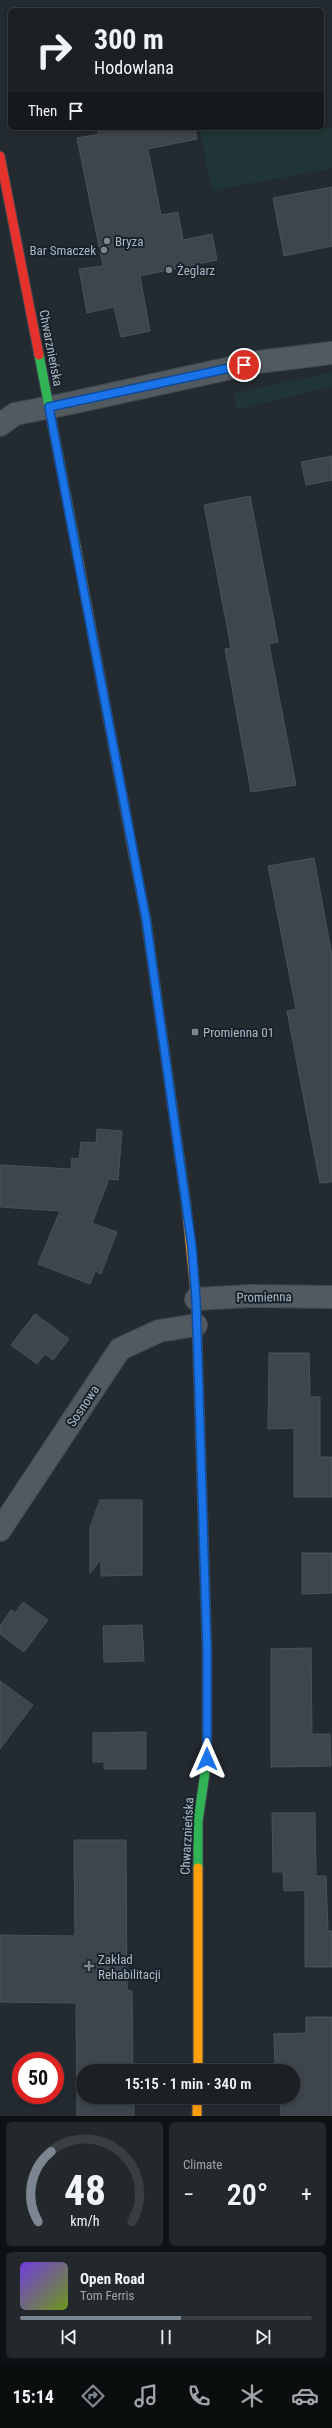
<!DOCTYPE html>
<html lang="en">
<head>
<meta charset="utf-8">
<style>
	body { margin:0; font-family:"Roboto Condensed",sans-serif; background:#23282c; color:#f1f3f6; height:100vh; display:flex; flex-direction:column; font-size:15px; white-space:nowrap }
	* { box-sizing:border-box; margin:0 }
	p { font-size:13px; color:#9fa3a6 }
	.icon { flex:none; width:22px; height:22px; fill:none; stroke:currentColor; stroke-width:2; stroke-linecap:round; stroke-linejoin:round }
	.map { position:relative; height:2116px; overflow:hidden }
	.drawer { display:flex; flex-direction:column; gap:6px; padding:6px; background:#0e1214; flex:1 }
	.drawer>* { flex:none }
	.banner { position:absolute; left:8px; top:8px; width:316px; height:122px; border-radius:6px; box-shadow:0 2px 6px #0003,0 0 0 1px #383e41; background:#1a2024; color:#f1f3f6; overflow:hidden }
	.speed { position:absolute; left:12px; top:2052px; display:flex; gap:8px; font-size:20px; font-weight:700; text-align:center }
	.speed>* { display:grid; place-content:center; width:52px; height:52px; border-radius:50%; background:#1a2024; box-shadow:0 2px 6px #0003,0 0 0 1px #383e41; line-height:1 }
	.speed .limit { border:6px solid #d22; background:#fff; color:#111 }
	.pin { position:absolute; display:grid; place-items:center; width:34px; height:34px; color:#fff; margin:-17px; border:2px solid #fff; border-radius:50%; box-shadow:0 1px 4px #0007 }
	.me { position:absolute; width:44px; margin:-22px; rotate:0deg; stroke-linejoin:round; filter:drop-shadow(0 0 3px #0008) }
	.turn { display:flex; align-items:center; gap:14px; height:84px; padding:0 20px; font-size:18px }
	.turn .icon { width:52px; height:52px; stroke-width:2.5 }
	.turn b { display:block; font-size:28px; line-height:34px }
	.then { display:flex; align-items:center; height:38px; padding:0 20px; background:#0003; gap:8px; font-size:15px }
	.big { font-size:30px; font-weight:600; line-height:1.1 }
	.drawer .widget { flex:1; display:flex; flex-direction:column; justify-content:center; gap:6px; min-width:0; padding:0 14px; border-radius:6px; background:#23282c }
	.drawer .dial { align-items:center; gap:0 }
	.dial svg { height:104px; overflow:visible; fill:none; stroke:#383e41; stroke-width:7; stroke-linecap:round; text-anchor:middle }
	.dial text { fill:#f1f3f6; stroke:none }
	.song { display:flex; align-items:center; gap:12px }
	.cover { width:48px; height:48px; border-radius:6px; background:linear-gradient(135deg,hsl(260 70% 55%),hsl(80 70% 35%)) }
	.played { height:4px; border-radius:2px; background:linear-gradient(90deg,#7b8690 55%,#383e41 55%) }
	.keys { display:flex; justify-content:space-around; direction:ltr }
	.heat { display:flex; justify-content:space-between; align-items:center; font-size:22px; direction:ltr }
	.drawer .tiles { flex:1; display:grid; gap:6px; grid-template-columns:1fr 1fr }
	.widget:last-child { grid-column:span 2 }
	.trip { position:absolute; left:76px; top:2064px; width:224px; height:40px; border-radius:20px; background:#1a2024; box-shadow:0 2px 6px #0003,0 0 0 1px #383e41; font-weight:600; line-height:40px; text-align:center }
	.tab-bar { display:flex; height:64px; justify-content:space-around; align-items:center; background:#0a0d0e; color:#9fa3a6 }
	.tab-bar .icon { width:28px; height:28px }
	.tab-bar .current { color:#7b8690 }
	.tab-bar b { font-size:18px; color:#f1f3f6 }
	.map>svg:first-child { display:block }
</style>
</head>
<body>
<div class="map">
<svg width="332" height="2116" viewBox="0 0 332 2116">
	<rect width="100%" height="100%" fill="#232a30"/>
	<!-- green -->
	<path fill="#203535" d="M332 127V168L212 191 200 128H308L309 131Z
		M332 372V387L237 409 233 394Z"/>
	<!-- building -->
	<path fill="#3e454c" stroke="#4a5258" d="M97 128H195L197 139 148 149 161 215 178 212 183 240 212 234 217 260 140 276 150 331 121 337 114 307 87 313 79 269 103 266 77 138 99 134Z
		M332 187V246L284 256 273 198Z
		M332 456V480L306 485 301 462Z
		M250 496 278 642 269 644 296 785 251 792 225 649 231 648 204 505Z
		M314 858 332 956V1182L320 1183 287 1011 296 1009 268 866Z
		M97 1129 122 1131 118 1180 109 1179 92 1223 117 1232 101 1274 95 1271 90 1284 38 1264 60 1211 0 1207V1165L71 1169 72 1158 79 1159 81 1142 96 1143Z
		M35 1314 69 1339 53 1360 45 1354 37 1364 11 1345Z
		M269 1353H309L310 1397H320V1457H332V1497H294V1428L268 1429Z
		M100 1500H142V1575L101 1576V1559L90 1573V1527Z
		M302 1553H332V1593L302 1594Z
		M23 1602 48 1620 24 1652 0 1634V1626L11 1610 15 1613Z
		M142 1625 144 1661 104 1662 103 1626Z
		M311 1648 312 1734H330L331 1766 271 1767V1649Z
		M0 1681 33 1705 0 1749Z
		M146 1732V1769H104V1762H93V1733Z
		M272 1813H315L316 1876H326L328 1931H332V1967H305V1890L284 1891 283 1872H273Z
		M74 1840H126L127 1990 132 1991 133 2071H83V2097H134V2116H77L76 2003 0 2002V1935L75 1936Z
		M306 2017H332V2116H281L280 2097H293V2071H280L279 2064H275L274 2034 306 2033Z"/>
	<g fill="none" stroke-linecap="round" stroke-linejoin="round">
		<!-- street casing -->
		<g stroke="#40474d" stroke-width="24">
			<path id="street" d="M0 425 15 414 71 403 258 362 332 353
				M196 1299 250 1296 332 1297
				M0 1530 120 1349 159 1331 196 1325"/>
		</g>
		<!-- fast casing -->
		<g stroke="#40474d" stroke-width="11">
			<path id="fast" d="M39 355 76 547
				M133 852 146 919 186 1203
				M198 1868V1821L207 1759V1650L203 1525"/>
		</g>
		<!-- slow casing -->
		<g stroke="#40474d" stroke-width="11">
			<path id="slow" d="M76 547 133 852
				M186 1203 196 1299 203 1525
				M198 1868V2071
				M197 2097V2116"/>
		</g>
		<!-- jam casing -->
		<g stroke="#40474d" stroke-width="11">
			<path id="jam" d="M0 156 39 355"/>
		</g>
		<!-- street -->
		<use href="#street" stroke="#52595f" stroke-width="22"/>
		<!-- fast -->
		<use href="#fast" stroke="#30b455" stroke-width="9"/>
		<!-- slow -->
		<use href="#slow" stroke="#ff9f0a" stroke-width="9"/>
		<!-- jam -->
		<use href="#jam" stroke="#e5322d" stroke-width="9"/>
	</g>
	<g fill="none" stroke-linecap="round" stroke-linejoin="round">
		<!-- route casing -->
		<g stroke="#114b97" stroke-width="10">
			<path id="route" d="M207 1759V1650L196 1299 192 1247 146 919 49 407 244 365"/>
		</g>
		<!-- route -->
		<use href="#route" stroke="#1a73e8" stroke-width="7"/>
	</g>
	<!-- markers -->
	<g fill="#7b8690" stroke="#17222a" stroke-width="1.5">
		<circle cx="107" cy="241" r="4"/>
		<circle cx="104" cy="250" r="4"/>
		<circle cx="169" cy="270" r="4"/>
		<rect x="191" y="1028" width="8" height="8" rx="2"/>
		<path d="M87 1960h4v4h4v4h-4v4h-4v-4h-4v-4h4z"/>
	</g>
	<g text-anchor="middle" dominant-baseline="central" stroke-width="4" stroke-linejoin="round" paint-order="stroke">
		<!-- poi labels -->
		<g font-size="13" fill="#abb8c4" stroke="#17222a" text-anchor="start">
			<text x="115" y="241">Bryza</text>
			<text x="96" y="250" text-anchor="end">Bar Smaczek</text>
			<text x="177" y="270">Żeglarz</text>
			<text x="203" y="1032">Promienna 01</text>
			<text x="98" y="1959">Zakład<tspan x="98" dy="15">Rehabilitacji</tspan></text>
		</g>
		<!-- street labels -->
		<g font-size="13" fill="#abb8c4" stroke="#17222a">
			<text transform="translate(51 348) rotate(79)">Chwarznieńska</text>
			<text transform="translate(264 1297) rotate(-1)">Promienna</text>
			<text transform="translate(83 1406) rotate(-56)">Sosnowa</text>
			<text transform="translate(187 1836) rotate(-87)">Chwarznieńska</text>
		</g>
	</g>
</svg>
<div class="speed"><div class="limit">50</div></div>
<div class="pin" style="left:244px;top:365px;background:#d93025"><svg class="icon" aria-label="arrive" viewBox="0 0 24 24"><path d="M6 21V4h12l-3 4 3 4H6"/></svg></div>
<svg class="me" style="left:207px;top:1759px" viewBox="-20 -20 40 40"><path d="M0-17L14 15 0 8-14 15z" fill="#1a73e8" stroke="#fff" stroke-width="4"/></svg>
<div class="trip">15:15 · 1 min · 340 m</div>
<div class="banner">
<div class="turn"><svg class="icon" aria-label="right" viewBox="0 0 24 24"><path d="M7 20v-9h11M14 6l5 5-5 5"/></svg><div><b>300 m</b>Hodowlana</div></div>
<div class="then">Then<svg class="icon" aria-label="arrive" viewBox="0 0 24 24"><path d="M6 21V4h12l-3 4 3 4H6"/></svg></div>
</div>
</div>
<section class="drawer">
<div class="tiles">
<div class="widget dial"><svg viewBox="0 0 100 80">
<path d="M14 69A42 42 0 1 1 86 69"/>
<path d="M14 69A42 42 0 0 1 24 15" stroke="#7b8690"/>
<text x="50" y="56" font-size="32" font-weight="700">48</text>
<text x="50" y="72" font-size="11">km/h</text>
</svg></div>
<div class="widget"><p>Climate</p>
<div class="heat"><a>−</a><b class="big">20°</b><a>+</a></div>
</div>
<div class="widget">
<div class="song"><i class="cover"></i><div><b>Open Road</b><p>Tom Ferris</p></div></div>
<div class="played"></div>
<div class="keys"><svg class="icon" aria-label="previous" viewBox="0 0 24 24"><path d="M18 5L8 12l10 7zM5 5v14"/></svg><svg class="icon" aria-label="pause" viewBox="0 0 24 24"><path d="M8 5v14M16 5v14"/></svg><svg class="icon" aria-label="next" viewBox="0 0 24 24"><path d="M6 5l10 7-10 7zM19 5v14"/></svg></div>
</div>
</div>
</section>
<nav class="tab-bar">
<b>15:14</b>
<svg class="icon current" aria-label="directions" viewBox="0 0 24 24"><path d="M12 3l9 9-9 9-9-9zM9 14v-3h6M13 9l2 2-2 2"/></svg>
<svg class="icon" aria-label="music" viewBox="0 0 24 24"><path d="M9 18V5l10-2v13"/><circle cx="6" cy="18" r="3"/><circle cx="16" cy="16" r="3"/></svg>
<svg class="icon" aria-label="phone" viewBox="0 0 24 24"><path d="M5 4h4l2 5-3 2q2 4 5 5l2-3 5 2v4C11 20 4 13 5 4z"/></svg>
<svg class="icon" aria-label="climate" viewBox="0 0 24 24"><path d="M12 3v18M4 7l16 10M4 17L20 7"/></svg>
<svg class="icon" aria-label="car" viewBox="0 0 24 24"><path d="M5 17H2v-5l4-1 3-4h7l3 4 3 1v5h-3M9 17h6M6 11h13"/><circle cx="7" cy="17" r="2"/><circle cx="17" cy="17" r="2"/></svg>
</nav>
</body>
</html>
